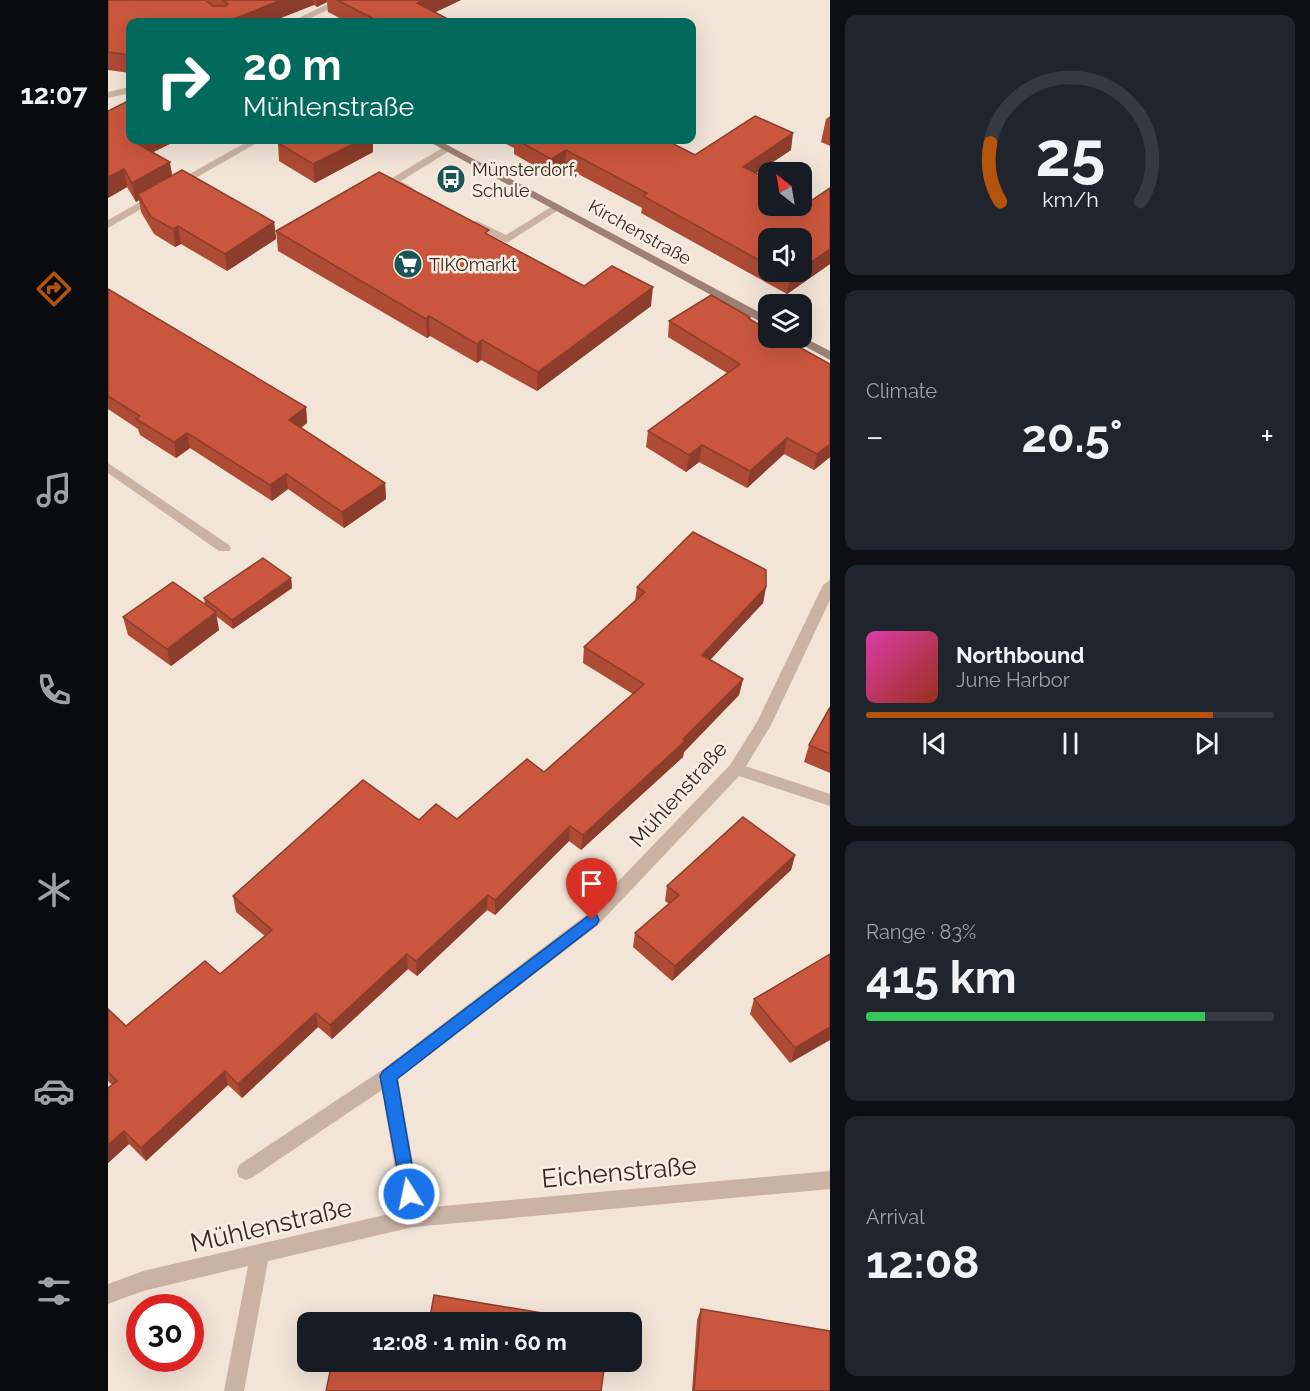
<!DOCTYPE html>
<html lang="en">
<head>
<meta charset="utf-8">
<style>
	body { margin:0; font-family:Raleway,sans-serif; background:#20242c; color:#f1f3f6; height:100vh; display:flex; flex-direction:column; font-size:22px; white-space:nowrap }
	* { box-sizing:border-box; margin:0 }
	p { font-size:20px; color:#9ea1a6 }
	.icon { flex:none; width:33px; height:33px; fill:none; stroke:currentColor; stroke-width:2; stroke-linecap:round; stroke-linejoin:round }
	.map { position:relative; flex:1; overflow:hidden }
	.panel { display:flex; flex-direction:column; gap:15px; padding:15px; background:#0d0f14; width:480px }
	.panel>* { flex:none }
	.hud { position:absolute; left:18px; top:18px; width:570px; height:126px; border-radius:12px; box-shadow:0 6px 24px #0002; background:#00695c; color:#fff; overflow:hidden }
	.needle { width:39px; rotate:329deg }
	.controls { position:absolute; left:650px; top:162px; display:grid; gap:12px }
	.controls a { display:grid; place-items:center; width:54px; height:54px; border-radius:12px; background:#171b24; box-shadow:0 6px 24px #0002; font-size:30px }
	.speed { position:absolute; left:18px; top:1294px; display:flex; gap:12px; font-size:30px; font-weight:700; text-align:center }
	.speed>* { display:grid; place-content:center; width:78px; height:78px; border-radius:50%; background:#171b24; box-shadow:0 6px 24px #0002; line-height:1 }
	.speed .limit { border:9px solid #d22; background:#fff; color:#111 }
	.pin { position:absolute; display:grid; place-items:center; width:51px; height:51px; color:#fff; margin:-62px -26px; border-radius:50% 50% 50% 0; rotate:-45deg; box-shadow:0 0 6px #0007 }
	.pin .icon { rotate:45deg }
	.me { position:absolute; width:66px; margin:-33px; rotate:350deg; stroke-linejoin:round; filter:drop-shadow(0 0 4px #0008) }
	.turn { display:flex; align-items:center; gap:21px; height:126px; padding:0 18px; font-size:27px }
	.turn .icon { width:78px; height:78px; stroke-width:2.5 }
	.turn b { display:block; font-size:42px; line-height:51px }
	.big { font-size:45px; font-weight:700; line-height:1.1 }
	.panel .tile { flex:1; display:flex; flex-direction:column; justify-content:center; gap:9px; min-width:0; padding:0 21px; border-radius:12px; background:#20242c }
	.panel .dial { align-items:center; gap:0 }
	.dial svg { height:156px; overflow:visible; fill:none; stroke:#363941; stroke-width:7; stroke-linecap:round; text-anchor:middle }
	.dial text { fill:#f1f3f6; stroke:none }
	.song { display:flex; align-items:center; gap:18px }
	.cover { width:72px; height:72px; border-radius:9px; background:linear-gradient(135deg,hsl(320 70% 55%),hsl(10 70% 35%)) }
	.played { height:6px; border-radius:3px; background:linear-gradient(90deg,#b45309 85%,#363941 85%) }
	.keys { display:flex; justify-content:space-around; direction:ltr }
	.heat { display:flex; justify-content:space-between; align-items:center; font-size:33px; direction:ltr }
	.charge { height:9px; border-radius:4px; background:linear-gradient(90deg,#34c759 83%,#363941 0) }
	.trip { position:absolute; left:189px; top:1312px; width:345px; height:60px; border-radius:12px; background:#171b24; box-shadow:0 6px 24px #0002; font-weight:700; line-height:60px; text-align:center }
	main { display:flex; flex:1; min-height:0 }
	.menu { display:flex; flex-direction:column; width:108px; justify-content:space-around; align-items:center; background:#090b0e; color:#9ea1a6 }
	.menu .icon { width:42px; height:42px }
	.menu .selected { color:#b45309 }
	.menu b { font-size:27px; color:#f1f3f6 }
	.map>svg:first-child { display:block }
</style>
</head>
<body>
<main>
<nav class="menu">
<b>12:07</b>
<svg class="icon selected" aria-label="directions" viewBox="0 0 24 24"><path d="M12 3l9 9-9 9-9-9zM9 14v-3h6M13 9l2 2-2 2"/></svg>
<svg class="icon" aria-label="music" viewBox="0 0 24 24"><path d="M9 18V5l10-2v13"/><circle cx="6" cy="18" r="3"/><circle cx="16" cy="16" r="3"/></svg>
<svg class="icon" aria-label="phone" viewBox="0 0 24 24"><path d="M5 4h4l2 5-3 2q2 4 5 5l2-3 5 2v4C11 20 4 13 5 4z"/></svg>
<svg class="icon" aria-label="climate" viewBox="0 0 24 24"><path d="M12 3v18M4 7l16 10M4 17L20 7"/></svg>
<svg class="icon" aria-label="car" viewBox="0 0 24 24"><path d="M5 17H2v-5l4-1 3-4h7l3 4 3 1v5h-3M9 17h6M6 11h13"/><circle cx="7" cy="17" r="2"/><circle cx="17" cy="17" r="2"/></svg>
<svg class="icon" aria-label="filters" viewBox="0 0 24 24"><path d="M4 7h16M4 17h16"/><circle cx="9" cy="7" r="2"/><circle cx="15" cy="17" r="2"/></svg>
</nav>
<div class="map">
<svg width="722" height="1391" viewBox="0 0 722 1391">
	<rect width="100%" height="100%" fill="#f2e4d7"/>
	<g fill="none" stroke-linecap="round" stroke-linejoin="round">
		<!-- lane -->
		<path fill="#cab3a3" fill-rule="evenodd" d="M339 145 344 148 343 150 293 181 305 188V192H297L279 181Z
			M448 204 452 205V209L399 243 359 223 361 221H369L398 235Z
			M628 763 722 794V806L622 773 620 769 622 765Z"/>
		<!-- street -->
		<path fill="#cab3a3" fill-rule="evenodd" d="M228 0H241L194 22H182Z
			M22 87V93L0 98V92Z
			M142 140H154L0 228V220Z
			M0 463 121 545 123 548 121 551H111L0 473Z
			M722 580V600L663 725 634 773 490 925 290 1079 313 1208 722 1171V1189L305 1227 160 1261 136 1391H116L140 1266 35 1291 0 1304V1284L35 1271 294 1211 274 1090 145 1177 138 1180 131 1177 129 1171 131 1165 274 1070 478 915 622 765 649 722 715 585Z"/>
		<!-- secondary -->
		<path fill="#9d8174" fill-rule="evenodd" d="M318 140H330L660 317V326Z
			M693 336 722 351V360L682 338H693Z"/>
	</g>
	<!-- wall -->
	<path fill="#ae4b34" fill-rule="evenodd" d="M0 0H353L327 12 338 22H239L220 12 219 2 209 7 206 5 22 22V73L0 70Z
		M722 116V146L713 142 718 119Z
		M22 140H70L45 152 64 175 166 222 168 239 119 271 73 244 67 247 46 234 33 212 31 200 28 202 19 187 0 198Z
		M176 140H265V152L207 183 171 161 170 143Z
		M390 140H558L587 155 683 150 648 173 704 200 722 188V264L679 294 533 213 534 208 457 167 442 175 406 154V148ZM660 238 693 272H660Z
		M168 231 381 236 476 286 543 306 429 391 373 360 369 363 322 336 319 338 170 251Z
		M0 289 198 407 199 423 193 428 277 483 278 499 236 528 180 489 164 501 82 448 68 458 32 435 30 429 0 409Z
		M641 319 722 457 706 470 676 454 639 488 591 462 578 472 538 447 540 431 619 373 560 337 561 321Z
		M183 578 184 588 125 629 108 616 111 630 63 666 20 635 15 617 97 605 96 598Z
		M529 587H658L655 603 602 659 635 679 631 695 576 752 575 757 473 850 461 841 387 915 379 910 309 976 300 969 224 1039 210 1027 134 1098 120 1085 38 1161 21 1144 0 1163 4 1085 0 1081V1009L18 1026 112 974 157 936 128 912 125 896 311 820 349 819 436 772 525 694 475 663 476 647 527 601Z
		M722 707V773L696 762 701 745Z
		M687 855 683 870 564 981 525 947 527 933 561 904 557 901 559 886Z
		M722 954 682 1063 642 1014 646 999Z
		M593 1309 722 1391H584L589 1320Z"/>
	<!-- shaded-wall -->
	<path fill="#8d3d2b" d="M173 0H205L206 5 163 22H118Z
		M208 0H219V2L209 7Z
		M315 0H353L309 21V3Z
		M338 18V22H330Z
		M685 133 683 150 632 184 635 167Z
		M31 140H70L29 160 26 142Z
		M253 140H265V152L207 183 205 164Z
		M458 150 457 167 442 175 443 159Z
		M62 162 65 181 30 194 31 200 28 202 24 183Z
		M16 169 19 187 0 198V177Z
		M166 222 168 239 119 271 117 254Z
		M70 226 73 244 67 247 65 229Z
		M722 249V264L679 294 682 277 690 272H693V269Z
		M545 287 543 306 429 391 430 372Z
		M321 316 322 336 319 338 318 319Z
		M374 340 373 360 369 363V344Z
		M198 407 199 423 182 435 181 420Z
		M79 433 82 448 68 458 66 442Z
		M679 438 676 454 639 488 642 471Z
		M722 444V457L706 470 709 454Z
		M594 445 591 462 578 472 581 455Z
		M178 474 180 489 164 501 162 485Z
		M277 483 278 499 236 528 234 512Z
		M183 578 184 588 125 629 124 620Z
		M658 587 655 603 592 671 594 655Z
		M108 612 111 630 63 666 59 649Z
		M635 679 631 695 576 752 575 757 473 850 475 835 575 739Z
		M462 826 461 841 387 915V900Z
		M687 855 683 870 564 981 567 966Z
		M380 895 379 910 309 976 308 961Z
		M299 954 300 969 224 1039 222 1025Z
		M208 1013 210 1027 134 1098 130 1084Z
		M722 1027V1040L682 1063 687 1048Z
		M117 1071 120 1085 38 1161 33 1148Z
		M16 1131 21 1144 0 1163V1145Z"/>
	<!-- building -->
	<path fill="#ca573d" stroke="#8d3d2b" stroke-width="1.5" d="M0 0H97L105 6H118L120 4 115 0H173L118 22H22V55L0 52Z
		M229 0H315L309 3 338 18 330 22H272Z
		M22 100V140H31L26 142 62 162 24 183 16 169 0 177V111Z
		M647 116 685 133 635 167 660 179V206H693V195L704 200 722 188V249L693 269V238H660V265L535 196 539 193 458 150 443 159 409 140H558L587 155Z
		M176 140H253L205 164 170 143Z
		M74 170 166 222 117 254 70 226 65 229 43 217 30 194Z
		M271 172 381 230 377 233 476 286 504 266 545 287 430 372 374 340 369 344 321 316 318 319 168 231Z
		M672 272H690L682 277Z
		M0 289 198 407 181 420 277 483 234 512 178 474 162 485 79 433 66 442 28 419 32 416 0 396Z
		M603 295 642 317 640 318 660 330V338H675L722 364V444L709 454 679 438 642 471 594 445 581 455 540 431 632 364 561 321Z
		M585 532 658 570V587L594 655 635 679 575 739 577 741 475 835 462 826 387 900 380 895 308 961 299 954 222 1025 208 1013 130 1084 117 1071 33 1148 16 1131 0 1145V1088L9 1081 0 1072V1009L18 1026 97 961 112 974 164 930 125 896 255 780 311 820 328 804 349 819 419 759 436 772 536 684 476 647 537 592 529 587Z
		M155 558 183 578 124 620 96 598Z
		M65 582 108 612 59 649 15 617Z
		M722 707V754L701 745Z
		M635 817 687 855 567 966 527 933 571 895 559 886Z
		M722 954V1027L687 1048 646 999Z
		M326 1295 494 1323H321Z
		M593 1309 722 1331V1391H586Z
		M224 1362H302L313 1364V1362H497L493 1391H218Z"/>
	<!-- route -->
	<path fill="#1a73e8" stroke="#114b97" stroke-width="1.5" d="M484 913 489 915 491 920 489 924 289 1079 309 1194 307 1200 301 1203 295 1200 272 1076 275 1071Z"/>
	<!-- icons -->
	<defs>
		<g id="bus-disc" transform="scale(1.5)"><circle r="9.5" fill="#1a5657" stroke="#faeee3"/><path d="M-5-6H5V4H4V6H2V4H-2V6H-4V4H-5ZM-3.5-4V0h7V-4ZM-3.5 1.2v1.5H-2V1.2ZM2 1.2v1.5H3.5V1.2Z" fill="#fff"/></g>
		<g id="supermarket-disc" transform="scale(1.5)"><circle r="9.5" fill="#1a5657" stroke="#faeee3"/><path d="M-6-5.5h2.5l.6 2H6L4.5 2H-2.5L-4.4-4H-6ZM-1.5 3.2a1.3 1.3 0 1 0 .1 0ZM3 3.2a1.3 1.3 0 1 0 .1 0Z" fill="#fff"/></g>
	</defs>
	<g fill-rule="evenodd">
		<use href="#bus-disc" x="343" y="179"/>
		<use href="#supermarket-disc" x="300" y="264"/>
	</g>
	<g text-anchor="middle" dominant-baseline="central" stroke-width="5" stroke-linejoin="round" paint-order="stroke">
		<!-- far-poi labels -->
		<g font-size="18" fill="#352925" stroke="#faeee3" text-anchor="start">
			<text x="364" y="169">Münsterdorf,<tspan x="364" dy="21">Schule</tspan></text>
			<text x="321" y="264">TIKOmarkt</text>
		</g>
		<!-- far-street labels -->
		<g font-size="18" fill="#352925" stroke="#faeee3">
			<text transform="translate(532 232) rotate(29)">Kirchenstraße</text>
		</g>
		<!-- street labels -->
		<g font-size="21" fill="#352925" stroke="#faeee3">
			<text transform="translate(570 794) rotate(-48)">Mühlenstraße</text>
		</g>
		<!-- near-street labels -->
		<g font-size="26" fill="#352925" stroke="#faeee3">
			<text transform="translate(511 1172) rotate(-5)">Eichenstraße</text>
			<text transform="translate(163 1225) rotate(-13)">Mühlenstraße</text>
		</g>
	</g>
</svg>
<div class="controls">
<a><svg class="needle" viewBox="-14 -14 28 28"><path d="M0-13l5 13h-10z" fill="#e53935"/><path d="M0 13l5-13h-10z" fill="#9ea1a6"/></svg></a>
<a><svg class="icon" aria-label="sound" viewBox="0 0 24 24"><path d="M4 9h4l5-4v14l-5-4H4zM17 9q2 3 0 6"/></svg></a>
<a><svg class="icon" aria-label="layers" viewBox="0 0 24 24"><path d="M12 4l9 5-9 5-9-5zM3 14l9 5 9-5"/></svg></a>
</div>
<div class="speed"><div class="limit">30</div></div>
<div class="pin" style="left:484px;top:920px;background:#d93025"><svg class="icon" aria-label="arrive" viewBox="0 0 24 24"><path d="M6 21V4h12l-3 4 3 4H6"/></svg></div>
<svg class="me" style="left:301px;top:1194px" viewBox="-20 -20 40 40"><circle r="17" fill="#1a73e8" stroke="#fff" stroke-width="3"/><path d="M0-11L8 9 0 5-8 9z" fill="#fff"/></svg>
<div class="trip">12:08 · 1 min · 60 m</div>
<div class="hud">
<div class="turn"><svg class="icon" aria-label="right" viewBox="0 0 24 24"><path d="M7 20v-9h11M14 6l5 5-5 5"/></svg><div><b>20 m</b>Mühlenstraße</div></div>
</div>
</div>
<section class="panel">
<div class="tile dial"><svg viewBox="0 0 100 80">
<path d="M14 69A42 42 0 1 1 86 69"/>
<path d="M14 69A42 42 0 0 1 9 39" stroke="#b45309"/>
<text x="50" y="56" font-size="32" font-weight="700">25</text>
<text x="50" y="72" font-size="11">km/h</text>
</svg></div>
<div class="tile"><p>Climate</p>
<div class="heat"><a>−</a><b class="big">20.5°</b><a>+</a></div>
</div>
<div class="tile">
<div class="song"><i class="cover"></i><div><b>Northbound</b><p>June Harbor</p></div></div>
<div class="played"></div>
<div class="keys"><svg class="icon" aria-label="previous" viewBox="0 0 24 24"><path d="M18 5L8 12l10 7zM5 5v14"/></svg><svg class="icon" aria-label="pause" viewBox="0 0 24 24"><path d="M8 5v14M16 5v14"/></svg><svg class="icon" aria-label="next" viewBox="0 0 24 24"><path d="M6 5l10 7-10 7zM19 5v14"/></svg></div>
</div>
<div class="tile"><p>Range · 83%</p><b class="big">415 km</b><div class="charge"></div></div>
<div class="tile"><p>Arrival</p><b class="big">12:08</b></div>
</section>
</main>
</body>
</html>
